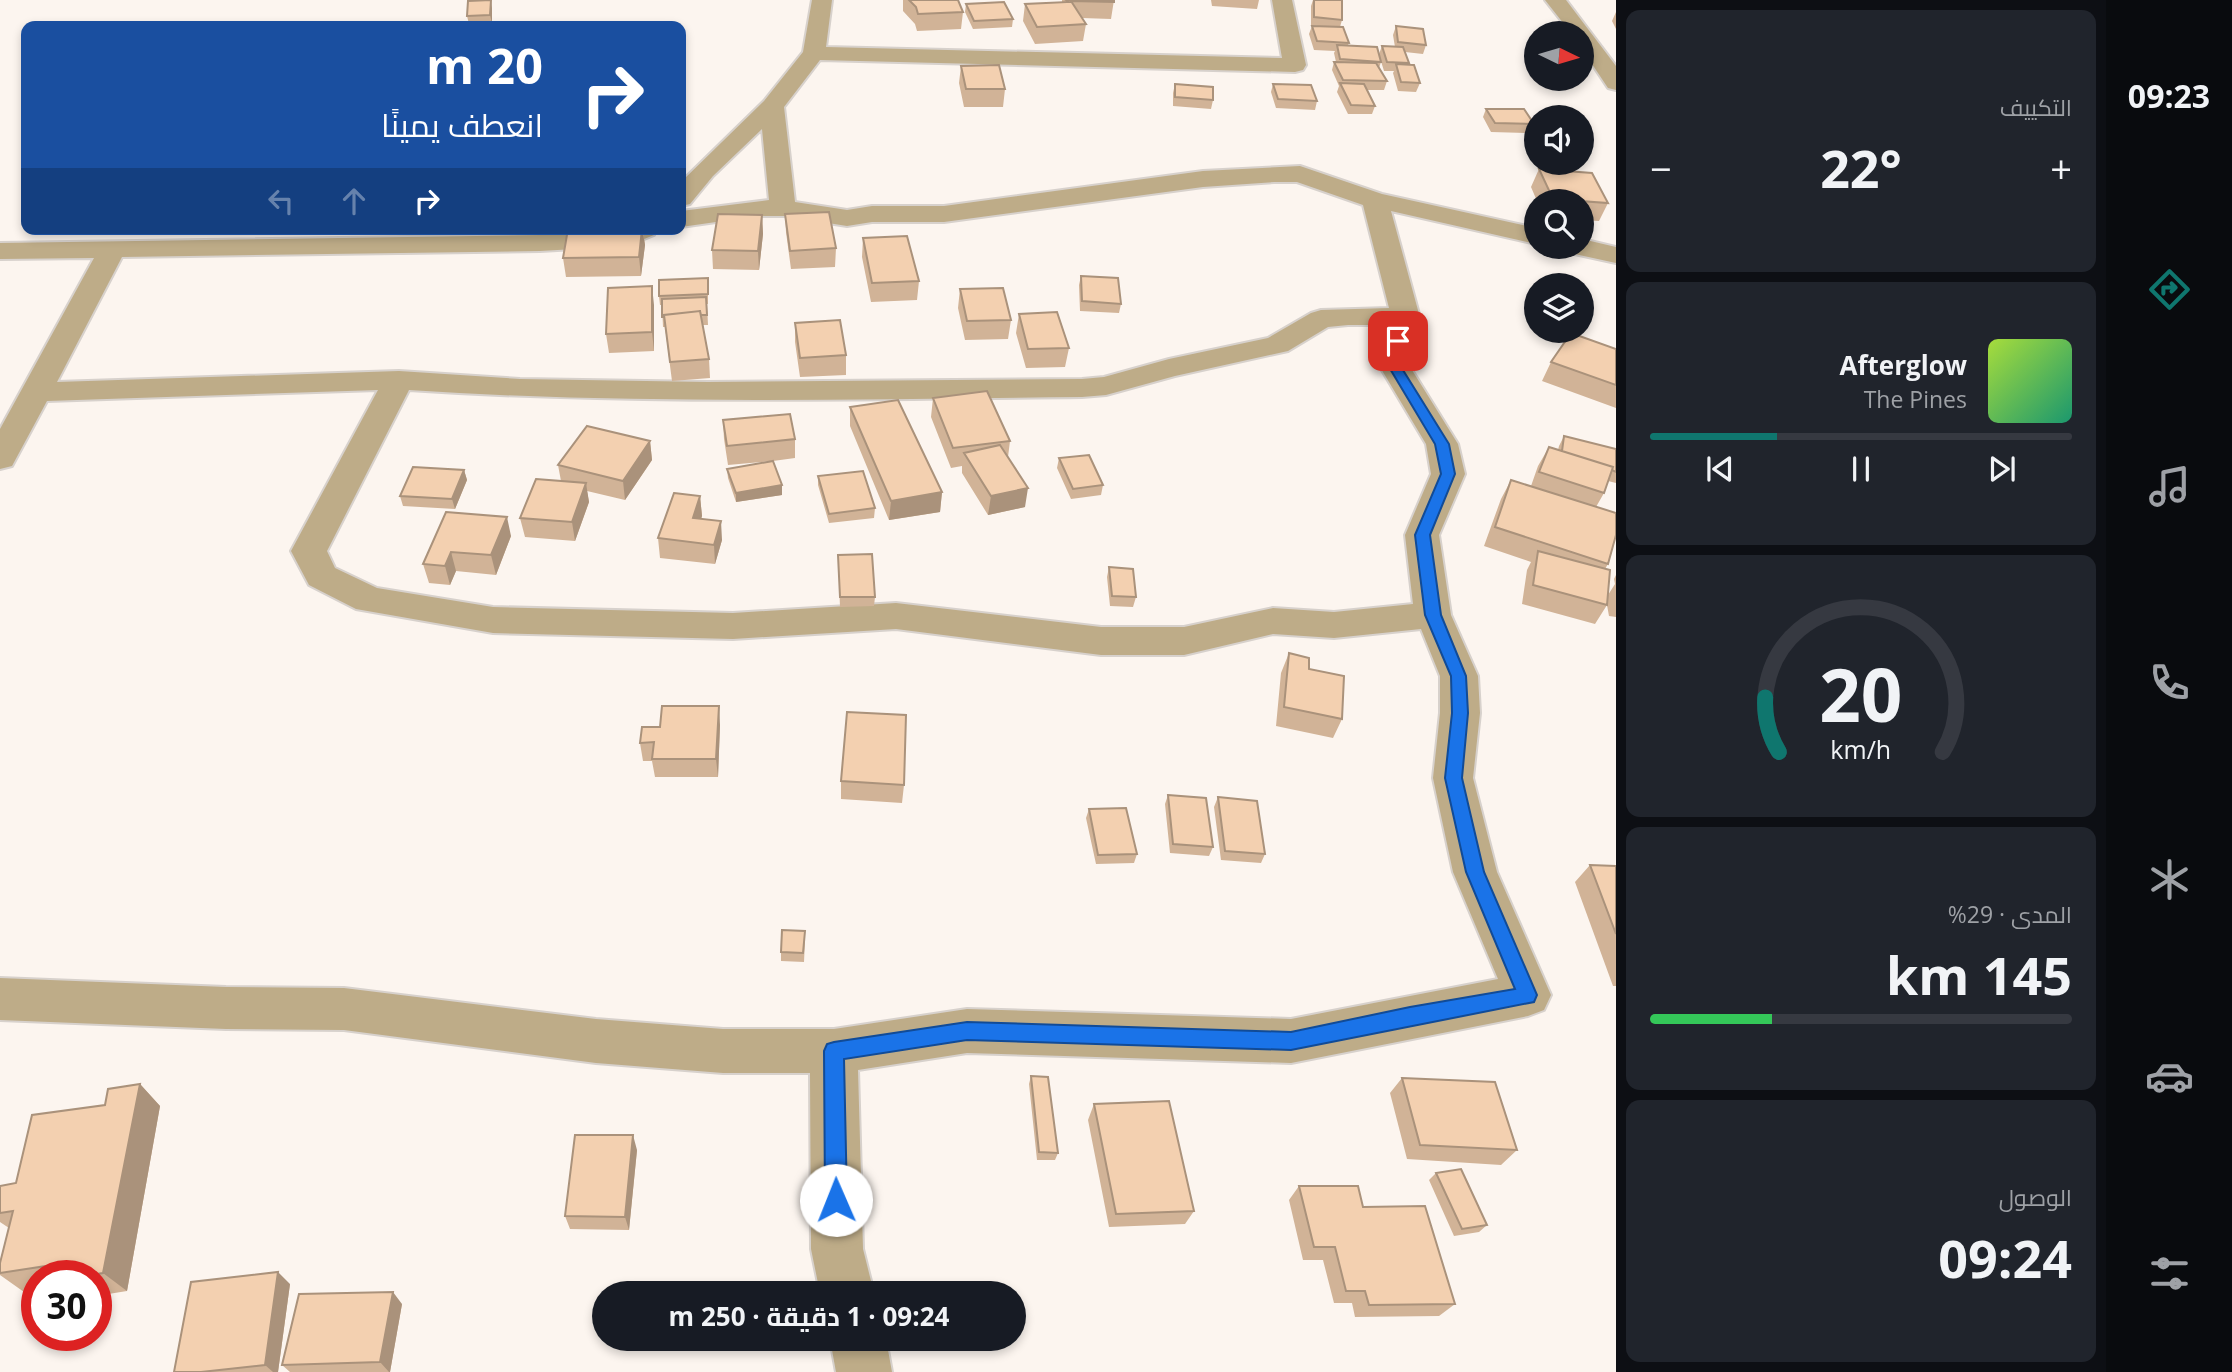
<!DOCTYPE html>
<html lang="ar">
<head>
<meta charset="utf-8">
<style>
	body { margin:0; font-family:"Open Sans",Cairo,sans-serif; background:#20242c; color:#f1f3f6; direction:rtl; height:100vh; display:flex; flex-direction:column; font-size:26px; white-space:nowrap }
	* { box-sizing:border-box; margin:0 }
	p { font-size:23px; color:#9ea1a6 }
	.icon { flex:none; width:38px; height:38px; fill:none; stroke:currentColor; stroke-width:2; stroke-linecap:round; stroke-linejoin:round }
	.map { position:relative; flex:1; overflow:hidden; direction:ltr }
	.sheet { display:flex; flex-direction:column; gap:10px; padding:10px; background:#0d0f14; width:490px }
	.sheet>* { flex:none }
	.banner { position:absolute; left:21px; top:21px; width:665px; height:214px; border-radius:14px; box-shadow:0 4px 10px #0003; direction:rtl; background:#1a4fa0; color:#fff; overflow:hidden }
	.needle { width:46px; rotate:95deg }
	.fabs { position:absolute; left:1524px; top:21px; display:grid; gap:14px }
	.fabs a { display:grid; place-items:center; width:70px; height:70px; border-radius:50%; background:#171b24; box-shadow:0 4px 10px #0003; font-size:35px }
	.speed { position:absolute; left:21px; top:1260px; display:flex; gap:14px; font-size:35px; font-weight:700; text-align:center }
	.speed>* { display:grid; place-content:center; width:91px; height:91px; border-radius:50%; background:#171b24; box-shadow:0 4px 10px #0003; line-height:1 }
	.speed .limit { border:10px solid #d22; background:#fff; color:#111 }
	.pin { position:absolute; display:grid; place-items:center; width:60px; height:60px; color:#fff; margin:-30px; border-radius:14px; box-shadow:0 4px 10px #0006 }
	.me { position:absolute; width:77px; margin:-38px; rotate:359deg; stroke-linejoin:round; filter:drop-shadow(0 0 5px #0008) }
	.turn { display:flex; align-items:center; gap:24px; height:147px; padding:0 28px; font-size:32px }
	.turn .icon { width:91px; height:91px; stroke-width:2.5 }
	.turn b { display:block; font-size:49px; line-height:60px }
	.lanes { display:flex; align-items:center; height:66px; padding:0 28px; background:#0003; justify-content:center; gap:35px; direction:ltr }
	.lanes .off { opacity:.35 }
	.big { font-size:52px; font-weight:700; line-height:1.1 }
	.sheet .tile { flex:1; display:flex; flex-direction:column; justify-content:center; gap:10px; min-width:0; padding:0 24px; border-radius:14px; background:#20242c }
	.sheet .dial { align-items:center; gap:0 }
	.dial svg { height:182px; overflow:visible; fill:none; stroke:#363941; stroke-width:7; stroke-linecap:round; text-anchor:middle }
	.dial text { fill:#f1f3f6; stroke:none }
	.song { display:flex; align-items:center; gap:21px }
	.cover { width:84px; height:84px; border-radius:10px; background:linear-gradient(135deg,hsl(80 70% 55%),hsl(160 70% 35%)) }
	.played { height:7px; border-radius:4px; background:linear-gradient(90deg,#0f766e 30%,#363941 30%) }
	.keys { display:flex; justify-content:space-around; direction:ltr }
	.heat { display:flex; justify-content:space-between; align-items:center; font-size:38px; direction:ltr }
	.charge { height:10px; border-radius:5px; background:linear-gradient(90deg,#34c759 29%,#363941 0) }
	.trip { position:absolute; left:592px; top:1281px; width:434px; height:70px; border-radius:35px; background:#171b24; box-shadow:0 4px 10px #0003; font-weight:700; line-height:70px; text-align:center; direction:rtl }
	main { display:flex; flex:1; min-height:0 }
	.tabs { display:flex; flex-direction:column; width:126px; justify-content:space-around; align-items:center; background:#090b0e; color:#9ea1a6 }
	.tabs .icon { width:49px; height:49px }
	.tabs .active { color:#0f766e }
	.tabs b { font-size:32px; color:#f1f3f6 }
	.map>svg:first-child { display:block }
</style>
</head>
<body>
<main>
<nav class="tabs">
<b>09:23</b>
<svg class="icon active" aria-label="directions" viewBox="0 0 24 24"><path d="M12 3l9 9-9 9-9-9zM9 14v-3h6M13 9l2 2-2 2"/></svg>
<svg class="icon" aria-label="music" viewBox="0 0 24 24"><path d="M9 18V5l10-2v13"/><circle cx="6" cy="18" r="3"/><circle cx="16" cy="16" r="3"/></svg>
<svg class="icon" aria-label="phone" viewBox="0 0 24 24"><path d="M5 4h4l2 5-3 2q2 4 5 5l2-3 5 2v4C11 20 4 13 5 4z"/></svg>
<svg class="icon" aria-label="climate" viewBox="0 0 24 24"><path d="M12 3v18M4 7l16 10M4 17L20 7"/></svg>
<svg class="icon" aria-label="car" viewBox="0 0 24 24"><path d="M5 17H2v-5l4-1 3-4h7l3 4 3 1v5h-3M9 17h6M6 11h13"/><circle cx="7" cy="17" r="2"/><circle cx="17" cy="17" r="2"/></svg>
<svg class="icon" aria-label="filters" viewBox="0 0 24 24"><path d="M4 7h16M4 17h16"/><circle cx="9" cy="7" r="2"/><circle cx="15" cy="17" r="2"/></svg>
</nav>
<section class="sheet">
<div class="tile"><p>التكييف</p>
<div class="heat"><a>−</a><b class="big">22°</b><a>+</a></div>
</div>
<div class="tile">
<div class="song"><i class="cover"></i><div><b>Afterglow</b><p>The Pines</p></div></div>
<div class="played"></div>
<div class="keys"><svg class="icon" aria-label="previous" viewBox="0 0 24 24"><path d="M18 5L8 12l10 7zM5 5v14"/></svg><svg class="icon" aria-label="pause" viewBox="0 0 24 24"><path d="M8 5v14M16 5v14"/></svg><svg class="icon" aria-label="next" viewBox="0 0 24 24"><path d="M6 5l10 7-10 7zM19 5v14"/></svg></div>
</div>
<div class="tile dial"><svg viewBox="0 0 100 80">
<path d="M14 69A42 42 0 1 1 86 69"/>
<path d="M14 69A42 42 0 0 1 8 45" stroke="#0f766e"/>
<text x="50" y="56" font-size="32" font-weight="700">20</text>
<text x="50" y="72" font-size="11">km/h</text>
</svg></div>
<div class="tile"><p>المدى · 29%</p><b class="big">145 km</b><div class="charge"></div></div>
<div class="tile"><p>الوصول</p><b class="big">09:24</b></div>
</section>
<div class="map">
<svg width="1616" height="1372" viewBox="0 0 1616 1372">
	<rect width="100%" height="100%" fill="#fcf5ef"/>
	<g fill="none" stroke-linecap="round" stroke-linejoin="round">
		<!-- minor casing -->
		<g stroke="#d7d1cc" stroke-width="4">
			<path id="minor" d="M812 0H832L826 47 1282 58 1272 0H1292L1306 65 1303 70 1295 72 820 60 784 107 795 202 847 210 872 206H944L1203 171 1300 166 1382 194 1536 228V244L1391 211 1419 314 1407 362 1458 444 1465 474 1439 535 1451 615 1478 676 1480 713 1473 778 1497 872 1551 995 1544 1010 1528 1016 1291 1063 967 1053 858 1070 863 1249 874 1293H820L811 1249 810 1073H723L596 1063 344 1030 226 1029 0 1020V978L226 987 344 988 596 1019 723 1029H834L967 1009 1291 1019 1498 979 1453 872 1433 778 1440 713V676L1421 629 1334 638 1273 634 1184 655H1101L896 629 733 639 493 633 356 609 309 585 291 551 378 390 47 401 12 466 0 469V429L94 258 0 259V243L540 235 658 229 654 235 627 246 540 251 122 257 57 382 399 371 520 379 708 382 1082 379 1104 377 1169 359 1268 338 1311 313 1321 310 1389 308 1363 205 1297 182H1274L1203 187 944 222H872L847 226 784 216H758L681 227V211L769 200 762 129 713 176 690 204 681 206V182L764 101 803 52ZM1348 325H1387L1377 362 1426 444 1431 474 1405 535 1413 604 1334 612 1273 608 1184 627H1101L896 603 733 613 493 607 377 588 335 568 327 551 409 390C633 405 858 399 1082 397L1106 395 1175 376 1288 351 1328 327Z
				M1545 0H1566L1616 66V90L1608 88 1582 49V33H1571Z
				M1582 239 1616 247V263L1570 253 1567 247H1582Z
				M830 1339H886L892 1372H836Z"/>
		</g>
		<!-- minor -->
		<use href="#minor" fill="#beac88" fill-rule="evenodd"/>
	</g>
	<!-- wall -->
	<path fill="#d1b397" d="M903 0H958L963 12 961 29 917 31 915 24 903 11Z
		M1062 0H1114L1111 19 1082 18 1086 24 1083 41 1035 44 1023 21 1025 4 1062 2Z
		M1211 0H1259L1257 9 1212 6Z
		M1313 0H1338L1342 20 1340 27 1349 43 1348 45 1379 54 1382 46 1395 47 1393 35 1396 26 1426 45 1423 54 1405 52 1409 63 1408 65 1420 83 1416 92 1398 91 1393 73 1394 71H1384L1380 58 1381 62 1379 68 1387 81 1384 90H1366L1375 106 1372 114H1348L1337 92 1339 86 1332 70 1334 62H1336L1334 53 1335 51 1314 50 1309 34 1312 26H1319L1311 25V6Z
		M966 4 1013 19 1012 27 973 29 965 12Z
		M492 8V23L469 24 467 16Z
		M1616 12V29L1612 21Z
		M961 66 1005 89 1003 107H964L959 83Z
		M1175 84 1213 100 1211 109 1173 106V93Z
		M1273 84 1317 101 1315 110 1276 108 1271 92Z
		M1486 109 1534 124 1530 133 1491 132 1483 117Z
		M1539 169 1608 203 1599 221 1582 220V201H1537L1531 187Z
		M785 214 836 248 835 267 791 269 786 232Z
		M762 215 763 234 759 270 713 269 712 250Z
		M568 229H643L645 245 641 276 566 277 563 258Z
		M863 238 919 281 917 300 871 302 862 257Z
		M1081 276 1121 304 1119 313 1080 311 1079 285Z
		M708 278V304H707L708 325H703L709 359 710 378 672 381 665 327H663L662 305H660L659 296Z
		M960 289 1011 320 1008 339 965 340 958 308Z
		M654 305V351L609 353 606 334Z
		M1019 314 1069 348 1065 367 1026 368 1016 333Z
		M795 323 846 355V375L800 377 795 342Z
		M1616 349V408L1542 381 1551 362Z
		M933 398 1010 441 1008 457 1025 507 988 515 962 473V466L951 468 931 417Z
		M850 407 942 492 940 512 889 520 850 426Z
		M723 420 795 439V458L773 461 782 495 736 502 728 478 727 469 772 461 728 465 724 439Z
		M1564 436 1616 449V483L1608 481 1604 493 1596 507 1608 564 1605 569 1608 595 1615 584 1614 579 1616 575V617L1609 616 1607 605 1595 624 1522 604 1527 570 1531 562 1484 546 1501 499 1511 480 1531 486 1538 466 1549 447 1558 450 1559 446Z
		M650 441 652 460 625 500 587 491 589 502 575 541 525 537 520 518 561 481 558 465Z
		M1059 458 1103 485 1101 495 1071 499 1057 468Z
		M464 470 467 480 455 509 403 506 400 496Z
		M818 476 875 508 874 518 829 523 818 485Z
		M700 496 702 516 701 519 722 540 715 564 660 558 658 538Z
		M446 512 511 536 496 575 456 571 450 585 429 583 423 564Z
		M838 555 875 597 874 606 840 607Z
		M1109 567 1136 597 1133 607 1110 606 1107 577Z
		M1289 653 1309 669 1342 719 1333 738 1276 726 1281 673Z
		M720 725 718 777H655L652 761H643L640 743 660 727Z
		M841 781 904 785 902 803 841 799Z
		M1168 795 1213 847 1209 856 1170 853 1165 804Z
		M1218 797 1265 854 1261 863 1221 860 1214 807Z
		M1089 809 1137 854 1134 863 1096 864 1086 818Z
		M1590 865 1616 866V986H1613L1575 882Z
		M805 940 804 962 781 961V952Z
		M1031 1076 1058 1153 1055 1160H1037L1029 1084Z
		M1402 1078 1517 1150 1501 1165 1407 1159 1390 1093Z
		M140 1084 160 1106 127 1291 96 1296V1276H37V1290L24 1292 0 1275V1263L9 1228 0 1222V1186L16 1183 105 1105Z
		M1094 1104 1194 1211 1185 1224 1109 1227 1088 1120Z
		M637 1150 629 1230 570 1229 565 1216Z
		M1436 1173 1487 1225 1479 1232 1454 1236 1429 1180Z
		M1299 1186 1363 1207 1455 1304 1439 1316 1355 1317 1352 1303H1334L1323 1260H1303L1289 1200Z
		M290 1284 278 1372H174Z
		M402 1304 390 1372H290L282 1365Z"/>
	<!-- shaded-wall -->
	<path fill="#aa927b" d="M491 0 492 8V23L490 15Z
		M762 215 763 234 759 270 758 251Z
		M642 229 645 245 641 276 639 257Z
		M652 286 654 305V351L652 332Z
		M650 441 652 460 625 500 623 481Z
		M464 470 467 480 455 509 452 499Z
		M586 483 589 502 575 541 572 522Z
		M782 485V495L736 502V493Z
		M1028 488 1025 507 988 515 991 496Z
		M942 492 940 512 889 520 891 501Z
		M700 496 702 516 695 537 693 518Z
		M507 517 511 536 496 575 491 555Z
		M721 521 722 540 715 564 714 545Z
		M451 552 456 571 450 585 445 566Z
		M719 706 720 725 718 777 716 759Z
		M140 1084 160 1106 127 1291 103 1273Z
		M633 1135 637 1150 629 1230 625 1217Z
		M278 1272 290 1284 278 1372H273L265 1365Z
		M393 1292 402 1304 390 1372H389L380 1362Z"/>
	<!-- building -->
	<path fill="#f3d0b0" stroke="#aa927b" stroke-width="2" d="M491 0 490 15 467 16 468 1Z
		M909 0H958L963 12 918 14 916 7Z
		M1066 0H1114V2L1071 1 1086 24 1037 27 1025 4 1069 2Z
		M1314 0H1342V20L1314 17Z
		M1004 2 1013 19 974 21 966 4Z
		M1312 26 1343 27 1349 43 1317 41Z
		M1396 26 1423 29 1426 45 1398 42Z
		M1337 45 1377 47 1381 62 1340 59Z
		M1382 46 1403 47 1409 63 1387 62Z
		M1334 62 1376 63 1387 81 1343 80Z
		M1396 64 1414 65 1420 83 1401 82Z
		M999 65 1005 89H966L961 66Z
		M1340 83 1364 84 1375 106 1351 105Z
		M1175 84 1213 87V100L1175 97Z
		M1273 84 1311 85 1317 101 1278 99Z
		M1486 109H1524L1534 124 1495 123Z
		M1539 169 1592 173 1608 203 1553 199Z
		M829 212 836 248 790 251 785 214Z
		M718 214 762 215 758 251 712 250Z
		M568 229H642L639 257 563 258Z
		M907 236 919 281 872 283 863 238Z
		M1081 276 1118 278 1121 304 1082 301Z
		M708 278V294L659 296V280Z
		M652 286V332L606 334 608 288Z
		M1003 288 1011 320 967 321 960 289Z
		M706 297 707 315H701L700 311 664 315V317H662V299Z
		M700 311 709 359 670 362 664 315Z
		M1057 312 1069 348 1028 349 1019 314Z
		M840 320 846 355 800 358 795 323Z
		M1571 333 1616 349V385L1551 362Z
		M987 391 1010 441 953 448 933 398Z
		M898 400 942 492 891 501 850 407Z
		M790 414 795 439 727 446 723 420Z
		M587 426 650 441 623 481 558 465Z
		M1564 436 1616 449V472L1612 470 1613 467 1562 451Z
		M1000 445 1028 488 991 496 964 453Z
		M1549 447 1613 467 1604 493 1539 472Z
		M1089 455 1103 485 1073 489 1059 458Z
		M773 461 782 485 736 493 727 469Z
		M413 467 464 470 452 499 400 496Z
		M863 471 875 508 829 514 818 476Z
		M536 479 586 483 572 522 520 518Z
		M1511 480 1616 513V535L1608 564 1495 527Z
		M674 493 700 496 693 518 721 521 714 545 658 538Z
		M446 512 507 517 491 555 451 552 445 566 423 564Z
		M1538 551 1610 570 1607 605 1533 585Z
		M872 554 875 597H840L838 555Z
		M1109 567 1133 569 1136 597 1112 596Z
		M1289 653 1309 658V669L1344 676 1342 719 1284 707Z
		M662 706H719L716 759H652L654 742 640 743 642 727H660Z
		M847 712 906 715 904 785 841 781Z
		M1168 795 1206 798 1213 847 1173 844Z
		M1218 797 1257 801 1265 854 1225 851Z
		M1126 808 1137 854 1098 855 1089 809Z
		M1590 865 1616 866V934Z
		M782 930 805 931 803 953 781 952Z
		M1031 1076 1048 1077 1058 1153 1039 1152Z
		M1402 1078 1495 1082 1517 1150 1420 1145Z
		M140 1084 103 1273 84 1276H70L72 1262 0 1273V1263L13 1211 0 1213V1186L16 1183 32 1115 105 1105 108 1089Z
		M1169 1101 1194 1211 1116 1214 1094 1104Z
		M575 1135H633L625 1217 565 1216Z
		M1461 1169 1487 1225 1462 1229 1436 1173Z
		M1299 1186H1358L1363 1207 1425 1206 1455 1304 1369 1305 1365 1291H1346L1335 1247H1314Z
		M278 1272 265 1365 201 1372H174L191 1282Z
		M393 1292 380 1362 282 1365 299 1294Z"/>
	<!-- route -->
	<path fill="#1a73e8" stroke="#114b97" stroke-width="2" d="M1398 337 1405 341 1398 362 1449 444 1455 474 1430 535 1441 615 1466 676 1468 713 1462 778 1484 872 1537 995 1534 1002 1291 1050 967 1040 844 1059 847 1200 844 1207 836 1210 828 1207 825 1200 824 1051 827 1044 834 1042 967 1022 1291 1032 1410 1007 1515 989 1466 872 1445 778 1452 713 1451 676 1425 615 1415 535 1441 474 1435 444 1386 362 1392 341Z"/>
</svg>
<div class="fabs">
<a><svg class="needle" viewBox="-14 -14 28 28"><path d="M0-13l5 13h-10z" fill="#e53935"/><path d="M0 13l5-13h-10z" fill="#9ea1a6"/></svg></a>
<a><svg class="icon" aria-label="sound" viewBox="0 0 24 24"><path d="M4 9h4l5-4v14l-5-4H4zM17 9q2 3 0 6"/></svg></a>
<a><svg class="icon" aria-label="search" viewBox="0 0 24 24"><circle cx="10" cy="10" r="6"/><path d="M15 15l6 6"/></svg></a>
<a><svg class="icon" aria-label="layers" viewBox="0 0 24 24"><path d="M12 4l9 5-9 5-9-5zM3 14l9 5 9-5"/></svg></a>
</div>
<div class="speed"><div class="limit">30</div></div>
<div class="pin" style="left:1398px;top:341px;background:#d93025"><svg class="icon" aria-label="arrive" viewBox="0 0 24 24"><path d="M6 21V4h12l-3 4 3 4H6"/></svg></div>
<svg class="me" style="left:836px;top:1200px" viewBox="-20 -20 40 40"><circle r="19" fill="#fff"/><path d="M0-13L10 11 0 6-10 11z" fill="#1a73e8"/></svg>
<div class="trip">09:24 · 1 دقيقة · 250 m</div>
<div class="banner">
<div class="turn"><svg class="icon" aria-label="right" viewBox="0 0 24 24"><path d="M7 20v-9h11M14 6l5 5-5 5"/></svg><div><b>20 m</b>انعطف يمينًا</div></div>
<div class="lanes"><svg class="icon off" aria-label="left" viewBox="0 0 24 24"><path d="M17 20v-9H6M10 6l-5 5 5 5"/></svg><svg class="icon off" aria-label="ahead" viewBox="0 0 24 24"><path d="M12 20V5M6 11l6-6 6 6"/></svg><svg class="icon" aria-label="right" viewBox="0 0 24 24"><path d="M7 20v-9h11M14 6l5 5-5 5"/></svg></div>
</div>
</div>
</main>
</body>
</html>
